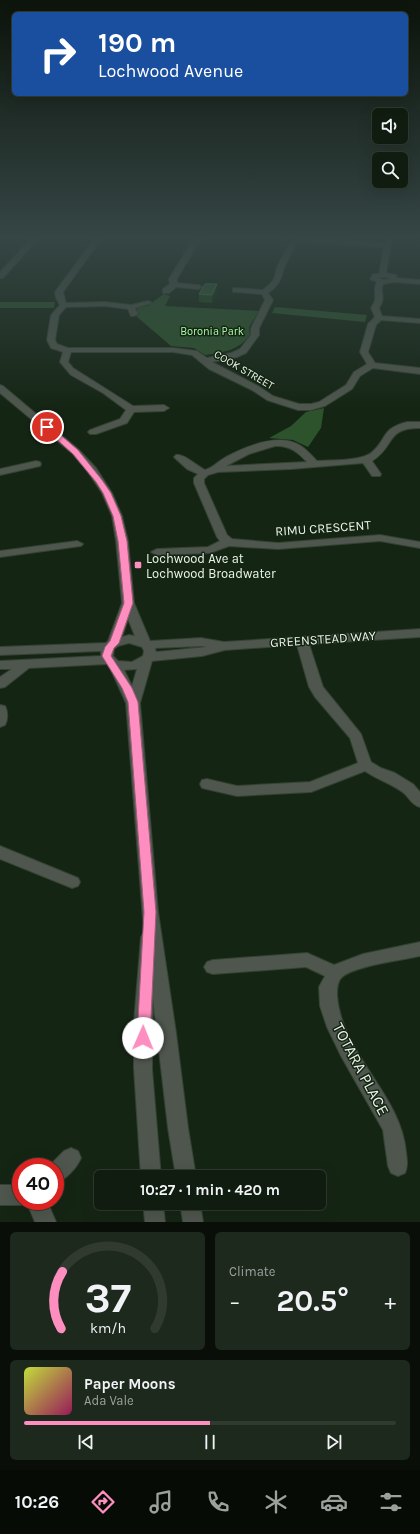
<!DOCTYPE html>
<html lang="en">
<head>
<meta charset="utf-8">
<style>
	body { margin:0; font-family:Karla,sans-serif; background:#1e291d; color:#f1f3f6; height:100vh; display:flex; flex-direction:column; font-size:15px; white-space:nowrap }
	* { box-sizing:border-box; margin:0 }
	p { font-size:13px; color:#9ca19e }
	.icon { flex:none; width:22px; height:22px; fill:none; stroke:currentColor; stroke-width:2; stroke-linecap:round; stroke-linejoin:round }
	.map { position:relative; height:1222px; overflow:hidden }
	.drawer { display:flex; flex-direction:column; gap:10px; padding:10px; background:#090f08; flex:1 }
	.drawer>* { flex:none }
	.guide { position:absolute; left:12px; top:12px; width:396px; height:84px; border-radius:6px; box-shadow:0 4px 16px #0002,0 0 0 1px #303a2f; background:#1a4fa0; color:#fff; overflow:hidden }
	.fabs { position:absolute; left:372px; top:108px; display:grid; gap:8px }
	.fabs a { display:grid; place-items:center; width:36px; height:36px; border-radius:6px; background:#101c0f; box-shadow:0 4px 16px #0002,0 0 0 1px #303a2f; font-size:20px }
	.speed { position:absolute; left:12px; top:1158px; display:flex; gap:8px; font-size:20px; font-weight:700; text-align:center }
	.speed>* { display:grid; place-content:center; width:52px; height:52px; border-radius:50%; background:#101c0f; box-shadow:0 4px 16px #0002,0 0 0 1px #303a2f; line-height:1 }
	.speed .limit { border:6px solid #d22; background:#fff; color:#111 }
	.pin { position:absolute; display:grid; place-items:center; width:34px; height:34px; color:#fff; margin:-17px; border:2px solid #fff; border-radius:50%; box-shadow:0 1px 4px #0007 }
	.me { position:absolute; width:44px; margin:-22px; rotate:1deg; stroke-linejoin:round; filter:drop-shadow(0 0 3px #0008) }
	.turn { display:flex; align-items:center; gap:14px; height:84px; padding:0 20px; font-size:18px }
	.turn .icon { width:52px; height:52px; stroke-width:2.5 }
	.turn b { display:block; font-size:28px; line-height:34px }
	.big { font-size:30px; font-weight:700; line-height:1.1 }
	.drawer .tile { flex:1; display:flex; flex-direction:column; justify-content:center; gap:6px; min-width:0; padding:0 14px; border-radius:6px; background:#1e291d }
	.drawer .dial { align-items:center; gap:0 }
	.dial svg { height:104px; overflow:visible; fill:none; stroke:#303a2f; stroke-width:7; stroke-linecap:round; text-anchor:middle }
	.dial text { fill:#f1f3f6; stroke:none }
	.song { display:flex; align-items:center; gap:12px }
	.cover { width:48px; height:48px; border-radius:6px; background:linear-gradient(135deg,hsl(70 70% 55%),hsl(330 70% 35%)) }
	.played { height:4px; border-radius:2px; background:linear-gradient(90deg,#fd8ebf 50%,#303a2f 50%) }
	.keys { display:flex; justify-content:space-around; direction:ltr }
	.heat { display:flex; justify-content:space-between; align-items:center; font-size:22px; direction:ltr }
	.drawer .tiles { flex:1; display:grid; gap:10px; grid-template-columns:1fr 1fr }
	.tile:last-child { grid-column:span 2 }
	.trip { position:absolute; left:94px; top:1170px; width:232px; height:40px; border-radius:6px; background:#101c0f; box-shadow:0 4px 16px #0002,0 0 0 1px #303a2f; font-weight:700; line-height:40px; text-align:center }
	.tab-bar { display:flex; height:64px; justify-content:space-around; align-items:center; background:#060b06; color:#9ca19e }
	.tab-bar .icon { width:28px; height:28px }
	.tab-bar .selected { color:#fd8ebf }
	.tab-bar b { font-size:18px; color:#f1f3f6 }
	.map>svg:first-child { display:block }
</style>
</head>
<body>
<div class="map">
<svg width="420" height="1222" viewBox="0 0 420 1222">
	<rect width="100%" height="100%" fill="#152514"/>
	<!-- green -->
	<path fill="#2c532b" d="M164 294 170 296 165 306 259 311 249 327 250 335C238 351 224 352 205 355L194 348 171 346 136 316V310L139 307 147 306Z
		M0 302H55L54 308H0Z
		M275 307 367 315 365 322 272 313Z
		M324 408 321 428 308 447 293 440 269 438 291 426 306 412Z"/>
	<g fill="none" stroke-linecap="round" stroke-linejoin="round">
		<!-- minor casing -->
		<g stroke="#334232" stroke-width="2">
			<path id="minor" d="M32 238H39L3 278H0V272Z
				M95 238H102L63 292 66 303 105 302 131 305 148 301 152 303 135 308 138 314 134 316H131L128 309 105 306 66 307 59 315 55 340 57 344 68 348H173L197 351 207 358 231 353 240 349 251 335V328L265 300 262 294 236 292H233V288L263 290 270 284 274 279 277 267 290 243 295 242 296 243C293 251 288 258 285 266 280 279 281 284 268 293L273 300 259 328V335L246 353 237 357 212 362 258 386 273 396 299 404H311L319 402 346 385 354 372 367 364 360 352 368 324 375 317 371 308C380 296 371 292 377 282L370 279 373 274H379L384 247 303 242 300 240 302 238H308L385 243 386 238H392L386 273 396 275 397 278 420 280V284L394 282 383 284C379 294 387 296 379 308L382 316 420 319V323L381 320 376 325 368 352 375 363 420 368V374L373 368 360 376 352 389 325 406 311 410H298L267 400 252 390 209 369 192 355 173 352H71L68 362 73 368 133 406 164 405 169 408 164 411 134 412 127 423 96 434H90L88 432 90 430 120 419 126 410 103 393 71 375 60 362 63 352 51 348 47 340 51 315 60 305 56 298 55 292ZM385 277 390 279 384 280 378 278Z
				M194 238H201L177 279V283L198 285 202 287 198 289 176 287 169 293H163V289L170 284 169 279Z
				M281 238H288L285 240Z
				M0 385 3 386 79 450 96 468 112 493 122 516 128 541 134 603 150 641 201 638 224 642 420 629V637L309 644 323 687 361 734 371 762 381 768 395 773 413 784 420 792V807C411 805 409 796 401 791 390 783 376 779 365 771L311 792 237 796 202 788 200 784 202 780 207 779 237 786 310 782 358 763 350 738 315 697 309 687 297 645 225 650 202 656 152 661 140 703 158 912 176 1033 188 1128 196 1177H176L168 1128 153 999 152 1069 161 1177H141L134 1069V1022L141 937 144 932 126 703 111 670 107 664 29 668 5 687 0 688V677L12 669H0V661L101 656V651L0 655V647L106 643 108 641 122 603 116 541 112 516 102 493 88 472 73 454 0 393ZM128 619 135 636 129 635 122 637ZM129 643 142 647 144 651 143 656 132 662 118 661 113 656 114 649 118 646ZM201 646 207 647 156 652 155 648ZM137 669 132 686 124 670Z
				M407 422H420V428C385 428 396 446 372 461L381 474 380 476H372L363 463 291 469 218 472 208 475 204 479V483L227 535 232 539 278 543 380 535 420 542V548L380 541 278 549 229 546 210 553 157 555 151 552 157 549 208 547 220 541 217 537 194 483V478L198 474 187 469 176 459 174 457 176 455C183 453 197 466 205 470 214 467 217 462 226 457 247 446 279 432 301 446 307 450 312 456 317 461 331 460 360 461 371 453 388 439 380 429 407 422ZM275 446C289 445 298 452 307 462L226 466 249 454Z
				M36 461 40 462 41 464 40 466 0 475V469Z
				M77 541 83 544 81 546 0 557V551Z
				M0 705 5 706C8 711 8 720 5 725L0 727Z
				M0 846 78 878 80 882 78 886 72 888 0 859Z
				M420 942V956C403 960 352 966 341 978 337 983 337 989 337 995 341 1054 401 1094 406 1152 407 1160 408 1166 405 1173L398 1176 391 1173 388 1166 383 1130 341 1056 327 1027 320 1006 319 987 325 976 306 967 213 974 207 972 204 967 207 962 213 960 307 953 334 965 363 954Z
				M71 1148 78 1151 81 1158C76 1169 66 1179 55 1184V1167H48L64 1151Z
				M0 1185H21V1201H47L56 1222H35L27 1203 21 1205H0Z
				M143 1203H163L165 1222H145Z
				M180 1203H200L203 1222H183Z"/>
		</g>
		<!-- minor -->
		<use href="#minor" fill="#4e564d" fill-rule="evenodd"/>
	</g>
	<!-- wall -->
	<path fill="#1c491d" d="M217 284V292L212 303 199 302V294Z"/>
	<!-- shaded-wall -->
	<path fill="#103310" d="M217 284V292L212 303V295Z"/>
	<!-- building -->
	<path fill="#325b33" stroke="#4f7350" d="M205 284H217L212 295 199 294Z"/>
	<!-- sky -->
	<linearGradient id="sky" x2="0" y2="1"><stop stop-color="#0c140b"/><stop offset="0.58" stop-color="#354645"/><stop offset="1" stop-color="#354645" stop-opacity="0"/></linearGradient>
	<rect width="420" height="409" fill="url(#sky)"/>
	<!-- route -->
	<path fill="#fd8ebf" stroke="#a45c7c" d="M44 425H49L78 450 102 480 111 493 121 516 127 541 133 603 119 643 114 648 111 656 132 688 138 702 156 912 150 1038 148 1042 143 1044 139 1042 137 1038 144 912 128 702 122 688 102 656 105 647 110 641 124 603 118 541 113 516 103 493 96 482 73 454 44 428Z"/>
	<!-- markers -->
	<rect fill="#fd8ebf" stroke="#152514" stroke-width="1.5" x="134" y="561" width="8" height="8" rx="2"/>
	<g text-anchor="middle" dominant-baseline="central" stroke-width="3" stroke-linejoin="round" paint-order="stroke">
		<!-- far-park labels -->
		<g font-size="11" fill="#a7faa3" stroke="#152514">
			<text x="212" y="331">Boronia Park</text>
		</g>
		<!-- far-street labels -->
		<g font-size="11" fill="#e9f4e9" stroke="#152514">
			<text transform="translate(244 370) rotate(30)">COOK STREET</text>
		</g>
		<!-- street labels -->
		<g font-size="13" fill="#e9f4e9" stroke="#152514">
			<text transform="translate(323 528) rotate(-4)">RIMU CRESCENT</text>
			<text transform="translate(323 639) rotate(-4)">GREENSTEAD WAY</text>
		</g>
		<!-- poi labels -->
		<g font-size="13" fill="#e9f4e9" stroke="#152514" text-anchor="start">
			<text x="146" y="558">Lochwood Ave at<tspan x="146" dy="15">Lochwood Broadwater</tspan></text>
		</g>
		<!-- near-street labels -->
		<g font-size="16" fill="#e9f4e9" stroke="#152514">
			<text transform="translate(361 1069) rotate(62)">TOTARA PLACE</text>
		</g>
	</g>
</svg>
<div class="fabs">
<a><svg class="icon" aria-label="sound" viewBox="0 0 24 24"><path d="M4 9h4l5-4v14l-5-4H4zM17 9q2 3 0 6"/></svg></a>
<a><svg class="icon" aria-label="search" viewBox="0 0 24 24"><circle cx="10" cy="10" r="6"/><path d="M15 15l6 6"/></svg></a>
</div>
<div class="speed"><div class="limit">40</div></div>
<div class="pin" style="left:47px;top:427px;background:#d93025"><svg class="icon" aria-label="arrive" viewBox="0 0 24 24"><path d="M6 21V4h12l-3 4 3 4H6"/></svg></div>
<svg class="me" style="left:143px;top:1038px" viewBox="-20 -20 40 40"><circle r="19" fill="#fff"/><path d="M0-13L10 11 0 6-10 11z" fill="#fd8ebf"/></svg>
<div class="trip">10:27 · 1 min · 420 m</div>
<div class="guide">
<div class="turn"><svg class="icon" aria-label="right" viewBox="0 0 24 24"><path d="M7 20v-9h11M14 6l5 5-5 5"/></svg><div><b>190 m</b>Lochwood Avenue</div></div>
</div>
</div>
<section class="drawer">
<div class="tiles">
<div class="tile dial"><svg viewBox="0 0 100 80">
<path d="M14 69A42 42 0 1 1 86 69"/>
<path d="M14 69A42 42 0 0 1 15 25" stroke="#fd8ebf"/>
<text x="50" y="56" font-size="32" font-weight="700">37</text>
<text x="50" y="72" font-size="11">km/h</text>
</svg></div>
<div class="tile"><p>Climate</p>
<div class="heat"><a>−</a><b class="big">20.5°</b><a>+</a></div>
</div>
<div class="tile">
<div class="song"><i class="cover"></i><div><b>Paper Moons</b><p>Ada Vale</p></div></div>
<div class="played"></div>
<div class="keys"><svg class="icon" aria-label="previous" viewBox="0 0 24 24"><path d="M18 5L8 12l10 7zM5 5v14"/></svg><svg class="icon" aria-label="pause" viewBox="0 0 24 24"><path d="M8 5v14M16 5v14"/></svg><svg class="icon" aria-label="next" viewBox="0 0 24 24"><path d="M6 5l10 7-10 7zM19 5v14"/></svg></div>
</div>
</div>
</section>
<nav class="tab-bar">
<b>10:26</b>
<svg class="icon selected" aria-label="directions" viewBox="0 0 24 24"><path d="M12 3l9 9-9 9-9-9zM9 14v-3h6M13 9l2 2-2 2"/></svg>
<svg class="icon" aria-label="music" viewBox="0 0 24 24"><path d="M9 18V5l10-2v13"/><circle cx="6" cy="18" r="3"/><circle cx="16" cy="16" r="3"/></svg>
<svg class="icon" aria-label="phone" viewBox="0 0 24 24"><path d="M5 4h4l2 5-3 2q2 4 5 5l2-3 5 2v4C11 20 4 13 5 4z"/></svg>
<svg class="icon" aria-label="climate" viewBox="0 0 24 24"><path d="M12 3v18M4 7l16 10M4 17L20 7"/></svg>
<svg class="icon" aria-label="car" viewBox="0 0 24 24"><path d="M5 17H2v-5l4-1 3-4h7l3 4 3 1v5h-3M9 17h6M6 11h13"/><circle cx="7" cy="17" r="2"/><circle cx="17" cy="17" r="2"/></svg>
<svg class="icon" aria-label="filters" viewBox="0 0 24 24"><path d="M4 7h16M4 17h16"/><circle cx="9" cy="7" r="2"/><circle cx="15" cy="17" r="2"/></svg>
</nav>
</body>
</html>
